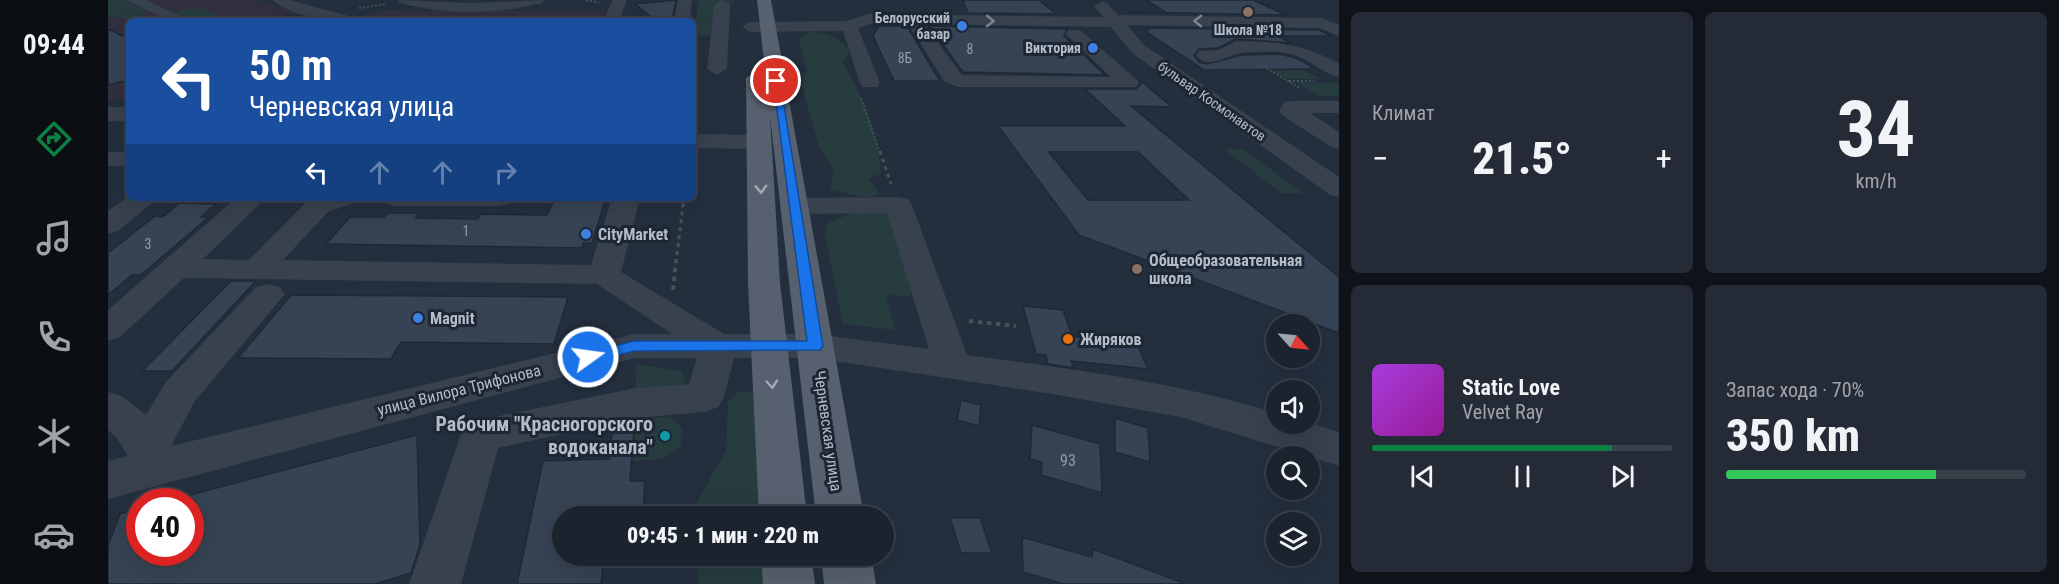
<!DOCTYPE html>
<html lang="ru">
<head>
<meta charset="utf-8">
<style>
	body { margin:0; font-family:"Roboto Condensed",sans-serif; background:#242b36; color:#f1f3f6; height:100vh; display:flex; flex-direction:column; font-size:22px; white-space:nowrap }
	* { box-sizing:border-box; margin:0 }
	p { font-size:20px; color:#a0a4aa }
	.icon { flex:none; width:33px; height:33px; fill:none; stroke:currentColor; stroke-width:2; stroke-linecap:round; stroke-linejoin:round }
	.map { position:relative; flex:1; overflow:hidden }
	.panel { display:flex; flex-direction:column; gap:12px; padding:12px; background:#0f1319; width:720px }
	.panel>* { flex:none }
	.guide { position:absolute; left:18px; top:18px; width:570px; height:183px; border-radius:9px; box-shadow:0 6px 24px #0002,0 0 0 2px #39404a; background:#1a4fa0; color:#fff; overflow:hidden }
	.needle { width:39px; rotate:117deg }
	.buttons { position:absolute; left:1158px; top:314px; display:grid; gap:12px }
	.buttons a { display:grid; place-items:center; width:54px; height:54px; border-radius:50%; background:#1b232e; box-shadow:0 6px 24px #0002,0 0 0 2px #39404a; font-size:30px }
	.speed { position:absolute; left:18px; top:488px; display:flex; gap:12px; font-size:30px; font-weight:700; text-align:center }
	.speed>* { display:grid; place-content:center; width:78px; height:78px; border-radius:50%; background:#1b232e; box-shadow:0 6px 24px #0002,0 0 0 2px #39404a; line-height:1 }
	.speed .limit { border:9px solid #d22; background:#fff; color:#111 }
	.pin { position:absolute; display:grid; place-items:center; width:51px; height:51px; color:#fff; margin:-26px; border:3px solid #fff; border-radius:50%; box-shadow:0 2px 6px #0007 }
	.me { position:absolute; width:66px; margin:-33px; rotate:76deg; stroke-linejoin:round; filter:drop-shadow(0 0 4px #0008) }
	.turn { display:flex; align-items:center; gap:21px; height:126px; padding:0 24px; font-size:27px }
	.turn .icon { width:78px; height:78px; stroke-width:2.5 }
	.turn b { display:block; font-size:42px; line-height:51px }
	.lanes { display:flex; align-items:center; height:57px; padding:0 24px; background:#0003; justify-content:center; gap:30px; direction:ltr }
	.lanes .off { opacity:.35 }
	.big { font-size:45px; font-weight:800; line-height:1.1 }
	.panel .widget { flex:1; display:flex; flex-direction:column; justify-content:center; gap:9px; min-width:0; padding:0 21px; border-radius:9px; background:#242b36 }
	.panel .dial { align-items:center; gap:0 }
	.dial b { font-size:78px; line-height:1 }
	.song { display:flex; align-items:center; gap:18px }
	.cover { width:72px; height:72px; border-radius:9px; background:linear-gradient(135deg,hsl(280 70% 55%),hsl(300 70% 35%)) }
	.played { height:6px; border-radius:3px; background:linear-gradient(90deg,#0b8043 80%,#39404a 80%) }
	.keys { display:flex; justify-content:space-around; direction:ltr }
	.heat { display:flex; justify-content:space-between; align-items:center; font-size:33px; direction:ltr }
	.charge { height:9px; border-radius:4px; background:linear-gradient(90deg,#34c759 70%,#39404a 0) }
	.panel .tiles { flex:1; display:grid; gap:12px; grid-template-columns:repeat(2,1fr) }
	.trip { position:absolute; left:444px; top:506px; width:342px; height:60px; border-radius:30px; background:#1b232e; box-shadow:0 6px 24px #0002,0 0 0 2px #39404a; font-weight:800; line-height:60px; text-align:center }
	main { display:flex; flex:1; min-height:0 }
	.tab-bar { display:flex; flex-direction:column; width:108px; justify-content:space-around; align-items:center; background:#0b0e12; color:#a0a4aa }
	.tab-bar .icon { width:42px; height:42px }
	.tab-bar .selected { color:#0b8043 }
	.tab-bar b { font-size:27px; color:#f1f3f6 }
	.map>svg:first-child { display:block }
</style>
</head>
<body>
<main>
<nav class="tab-bar">
<b>09:44</b>
<svg class="icon selected" aria-label="directions" viewBox="0 0 24 24"><path d="M12 3l9 9-9 9-9-9zM9 14v-3h6M13 9l2 2-2 2"/></svg>
<svg class="icon" aria-label="music" viewBox="0 0 24 24"><path d="M9 18V5l10-2v13"/><circle cx="6" cy="18" r="3"/><circle cx="16" cy="16" r="3"/></svg>
<svg class="icon" aria-label="phone" viewBox="0 0 24 24"><path d="M5 4h4l2 5-3 2q2 4 5 5l2-3 5 2v4C11 20 4 13 5 4z"/></svg>
<svg class="icon" aria-label="climate" viewBox="0 0 24 24"><path d="M12 3v18M4 7l16 10M4 17L20 7"/></svg>
<svg class="icon" aria-label="car" viewBox="0 0 24 24"><path d="M5 17H2v-5l4-1 3-4h7l3 4 3 1v5h-3M9 17h6M6 11h13"/><circle cx="7" cy="17" r="2"/><circle cx="17" cy="17" r="2"/></svg>
</nav>
<div class="map">
<svg width="1231" height="584" viewBox="0 0 1231 584">
	<rect width="100%" height="100%" fill="#242f3e"/>
	<!-- medical -->
	<path fill="#32303f" d="M0 0H149L186 12 148 21H21V100L0 99Z
		M281 9 290 11H498L493 21H248L256 16Z"/>
	<!-- green -->
	<path fill="#263c3f" d="M0 0H16L38 11C29 20 11 20 0 15Z
		M591 0H626V2L621 3 625 5H608L604 36 586 35Z
		M91 8 126 21H88L63 11Z
		M703 32C719 32 734 38 742 53L734 61C757 102 769 126 773 174L760 178 772 195 755 197 722 189 726 169 711 147 693 82 699 70 691 42 694 36Z
		M1150 62H1181L1212 79H1179Z
		M1188 82 1231 83V96H1212Z
		M1116 149H1135L1195 193H1173Z
		M748 211 786 212 807 293 800 296 778 295 787 330 735 324 717 235 718 224Z
		M529 364 574 371 577 382 571 386 527 390Z
		M632 391 647 393 654 516H589V502L618 450 620 401Z
		M557 417 566 419 574 429 573 446C558 461 544 460 524 461L528 418Z
		M590 555H656L658 584H590Z"/>
	<!-- building -->
	<path fill="#364354" stroke="#1f2835" stroke-width="1.5" fill-rule="evenodd" d="M568 0 564 21H548L527 4Z
		M855 0H931L948 14 860 13Z
		M1038 0H1145L1178 15 1020 12 1059 13Z
		M771 26H799L832 81H786L765 36Z
		M821 26 959 29 956 36 997 75 855 72Z
		M1042 28 1211 30 1224 36H1170L1183 43 1128 39 1110 48 1091 49 1086 55 1091 62 1099 64 1134 55 1171 54 1188 58 1206 68H1202L1204 69 1096 70 1038 32Z
		M0 29 21 39V80L0 85Z
		M1032 80 1064 107 1023 106 1231 277V333L971 235 890 126H1017L977 89H1028L1033 84ZM941 152H1030L1081 200H980Z
		M447 198H498L484 243H475L474 248 218 244 242 217H276L280 213H311L308 218 370 219 372 214 439 215Z
		M71 203 108 204 93 217H101L33 275H24L0 295V253L47 216 55 217Z
		M123 281H148L64 371H34Z
		M183 295 460 297 446 344 293 342 283 359 130 358Z
		M915 306 955 310 964 336 1028 342 1040 369 963 361 966 368 940 364 938 355 928 354Z
		M853 400 873 405 871 426 849 420Z
		M1007 418 1040 428 1042 462 1007 452Z
		M527 420 522 481H537L535 516H454V555H496L493 584H409L435 461 501 459 505 425Z
		M924 425 992 444 994 493 933 475 934 462 922 459Z
		M309 435 312 545 303 573 267 584H0V545L12 514 32 508V552H82V495Z
		M842 518H872L884 553H853Z
		M914 537 984 557 985 549 1073 582V584H956L915 572Z"/>
	<g fill="none" stroke-linecap="round" stroke-linejoin="round">
		<!-- path-far2 -->
		<path stroke="#3f5557" stroke-width="2" stroke-dasharray="2 2" stroke-linecap="butt" d="M478 0 491 3
			M251 8 279 4
			M1155 66 1192 88
			M1181 81H1206
			M753 98 772 153"/>
		<!-- path-far1 -->
		<path stroke="#3f5557" stroke-width="3" stroke-dasharray="4 4" stroke-linecap="butt" d="M772 151 783 184
			M568 263 576 198"/>
		<!-- path -->
		<path stroke="#3f5557" stroke-width="4" stroke-dasharray="4.5 4.5" stroke-linecap="butt" d="M565 290 568 261
			M861 321 908 326"/>
		<!-- minor -->
		<path fill="#38414e" fill-rule="evenodd" d="M18 0H38L83 21H61Z
			M165 0H181L241 16 243 19C229 26 175 13 165 0Z
			M290 0 363 3 436 0 434 3C388 15 338 15 292 3Z
			M505 0H519L511 21H495Z
			M570 0H584L582 21H566Z
			M614 0 622 5 619 69 609 75 599 69 606 5Z
			M994 1 999 3 1010 15 1214 18 1231 25V36L1211 28 1019 25 1036 45 1231 177V197L1222 195 1024 53 1003 27 816 24 854 75 1003 77 958 34 960 30H972L1028 79 1031 83 1028 87H850L837 82 800 24H762L750 28 772 83 769 87H755L752 83 735 31 642 32 634 27 642 22 739 21 760 14 995 17 986 6Z
			M1128 41C1172 42 1191 43 1231 63V77C1216 73 1204 62 1189 56 1174 50 1155 52 1139 52 1125 51 1100 73 1088 55L1091 51 1111 50Z
			M1185 101H1231V113H1202L1231 132V149L1223 147 1174 115 1171 110 1177 102Z
			M0 107H21V121H0Z
			M585 134 652 135 660 137 664 142 660 147 652 149 585 148Z
			M0 152H21V166H0Z
			M21 196 50 198 10 231 0 234V211Z
			M790 197 800 199 804 205 859 355C963 369 1068 382 1168 413V423H1202L1231 432V466L1073 417 944 394 707 358H626L616 397 610 407 596 412 528 418 390 448 353 584H301L357 423 528 388 581 384 589 358H526L0 499V461L20 456 8 437 0 430V392L14 396 38 415 58 382 148 287 160 284 172 287 177 294 87 401 63 446 526 334H564L489 284 76 278 12 337 0 341V310L128 198H158L95 259 141 260 200 200 247 198 243 204 220 212 175 260 483 265 504 198H532L513 272 616 334H707L821 349 779 213 688 214 678 212 674 206 678 200 688 198Z
			M274 198H404L400 204 390 206H288L278 204Z"/>
		<!-- major -->
		<path fill="#56606e" fill-rule="evenodd" d="M649 0H663L756 516H708L662 116 672 283 699 516H651L640 283 638 78 648 72 658 78Z
			M653 555H703L707 584H655Z
			M713 555H763L768 584H716Z"/>
	</g>
	<!-- one-way arrows -->
	<defs><path id="oneway-chevron" d="M-2-3.5L2.5 0L-2 3.5" fill="none" stroke-width="1.6" stroke-linecap="round" stroke-linejoin="round" transform="scale(1.5)"/></defs>
	<g stroke="#7c8592">
		<use href="#oneway-chevron" transform="translate(882 21) rotate(1)"/>
		<use href="#oneway-chevron" transform="translate(1090 21) rotate(-179)"/>
	</g>
	<g stroke="#a1aab7">
		<use href="#oneway-chevron" transform="translate(653 189) rotate(88)"/>
		<use href="#oneway-chevron" transform="translate(664 384) rotate(85)"/>
	</g>
	<!-- route -->
	<path fill="#1a73e8" stroke="#114b97" stroke-width="1.5" d="M665 79 672 81 715 346 712 350 526 351 480 363 475 361 473 357 475 354 526 341H699Z"/>
	<!-- markers -->
	<g fill="#8d6e63" stroke="#1d2633" stroke-width="2">
		<circle cx="1140" cy="12" r="6"/>
		<circle cx="1029" cy="269" r="6"/>
	</g>
	<g fill="#3f7fe0" stroke="#1d2633" stroke-width="2">
		<circle cx="854" cy="26" r="6"/>
		<circle cx="985" cy="48" r="6"/>
		<circle cx="478" cy="234" r="6"/>
		<circle cx="310" cy="318" r="6"/>
	</g>
	<circle fill="#e8710a" stroke="#1d2633" stroke-width="2" cx="960" cy="339" r="6"/>
	<circle fill="#0f9aa8" stroke="#1d2633" stroke-width="2" cx="557" cy="436" r="6"/>
	<g text-anchor="middle" dominant-baseline="central" stroke-width="6" stroke-linejoin="round" paint-order="stroke">
		<!-- far-poi labels -->
		<g font-size="14" font-weight="bold" fill="#b4bcc9" stroke="#1d2633" text-anchor="end">
			<text x="842" y="18">Белорусский<tspan x="842" dy="16">базар</tspan></text>
			<text x="1140" y="30" text-anchor="middle">Школа №18</text>
			<text x="973" y="48">Виктория</text>
		</g>
		<!-- number labels -->
		<g font-size="14" fill="#929caa">
			<text x="862" y="49">8</text>
			<text x="797" y="58">8Б</text>
			<text x="358" y="231">1</text>
			<text x="40" y="244">3</text>
		</g>
		<!-- far-street labels -->
		<g font-size="14" fill="#b4bcc9" stroke="#1d2633">
			<text transform="translate(1104 101) rotate(35)">бульвар Космонавтов</text>
		</g>
		<!-- poi labels -->
		<g font-size="16" font-weight="bold" fill="#b4bcc9" stroke="#1d2633" text-anchor="start">
			<text x="490" y="234">CityMarket</text>
			<text x="1041" y="260">Общеобразовательная<tspan x="1041" dy="18">школа</tspan></text>
			<text x="322" y="318">Magnit</text>
			<text x="972" y="339">Жиряков</text>
		</g>
		<!-- street labels -->
		<g font-size="16" fill="#b4bcc9" stroke="#1d2633">
			<text transform="translate(351 390) rotate(-14)">улица Вилора Трифонова</text>
			<text transform="translate(720 431) rotate(82)">Черневская улица</text>
		</g>
		<!-- near-number labels -->
		<g font-size="16" fill="#929caa">
			<text x="960" y="460">93</text>
		</g>
		<!-- near-poi labels -->
		<g font-size="20" font-weight="bold" fill="#b4bcc9" stroke="#1d2633" text-anchor="end">
			<text x="545" y="424">Рабочим "Красногорского<tspan x="545" dy="23">водоканала"</tspan></text>
		</g>
	</g>
</svg>
<div class="buttons">
<a><svg class="needle" viewBox="-14 -14 28 28"><path d="M0-13l5 13h-10z" fill="#e53935"/><path d="M0 13l5-13h-10z" fill="#a0a4aa"/></svg></a>
<a><svg class="icon" aria-label="sound" viewBox="0 0 24 24"><path d="M4 9h4l5-4v14l-5-4H4zM17 9q2 3 0 6"/></svg></a>
<a><svg class="icon" aria-label="search" viewBox="0 0 24 24"><circle cx="10" cy="10" r="6"/><path d="M15 15l6 6"/></svg></a>
<a><svg class="icon" aria-label="layers" viewBox="0 0 24 24"><path d="M12 4l9 5-9 5-9-5zM3 14l9 5 9-5"/></svg></a>
</div>
<div class="speed"><div class="limit">40</div></div>
<div class="pin" style="left:668px;top:81px;background:#d93025"><svg class="icon" aria-label="arrive" viewBox="0 0 24 24"><path d="M6 21V4h12l-3 4 3 4H6"/></svg></div>
<svg class="me" style="left:480px;top:357px" viewBox="-20 -20 40 40"><circle r="17" fill="#1a73e8" stroke="#fff" stroke-width="3"/><path d="M0-11L8 9 0 5-8 9z" fill="#fff"/></svg>
<div class="trip">09:45 · 1 мин · 220 m</div>
<div class="guide">
<div class="turn"><svg class="icon" aria-label="left" viewBox="0 0 24 24"><path d="M17 20v-9H6M10 6l-5 5 5 5"/></svg><div><b>50 m</b>Черневская улица</div></div>
<div class="lanes"><svg class="icon" aria-label="left" viewBox="0 0 24 24"><path d="M17 20v-9H6M10 6l-5 5 5 5"/></svg><svg class="icon off" aria-label="ahead" viewBox="0 0 24 24"><path d="M12 20V5M6 11l6-6 6 6"/></svg><svg class="icon off" aria-label="ahead" viewBox="0 0 24 24"><path d="M12 20V5M6 11l6-6 6 6"/></svg><svg class="icon off" aria-label="right" viewBox="0 0 24 24"><path d="M7 20v-9h11M14 6l5 5-5 5"/></svg></div>
</div>
</div>
<section class="panel">
<div class="tiles">
<div class="widget"><p>Климат</p>
<div class="heat"><a>−</a><b class="big">21.5°</b><a>+</a></div>
</div>
<div class="widget dial"><b>34</b><p>km/h</p></div>
<div class="widget">
<div class="song"><i class="cover"></i><div><b>Static Love</b><p>Velvet Ray</p></div></div>
<div class="played"></div>
<div class="keys"><svg class="icon" aria-label="previous" viewBox="0 0 24 24"><path d="M18 5L8 12l10 7zM5 5v14"/></svg><svg class="icon" aria-label="pause" viewBox="0 0 24 24"><path d="M8 5v14M16 5v14"/></svg><svg class="icon" aria-label="next" viewBox="0 0 24 24"><path d="M6 5l10 7-10 7zM19 5v14"/></svg></div>
</div>
<div class="widget"><p>Запас хода · 70%</p><b class="big">350 km</b><div class="charge"></div></div>
</div>
</section>
</main>
</body>
</html>
